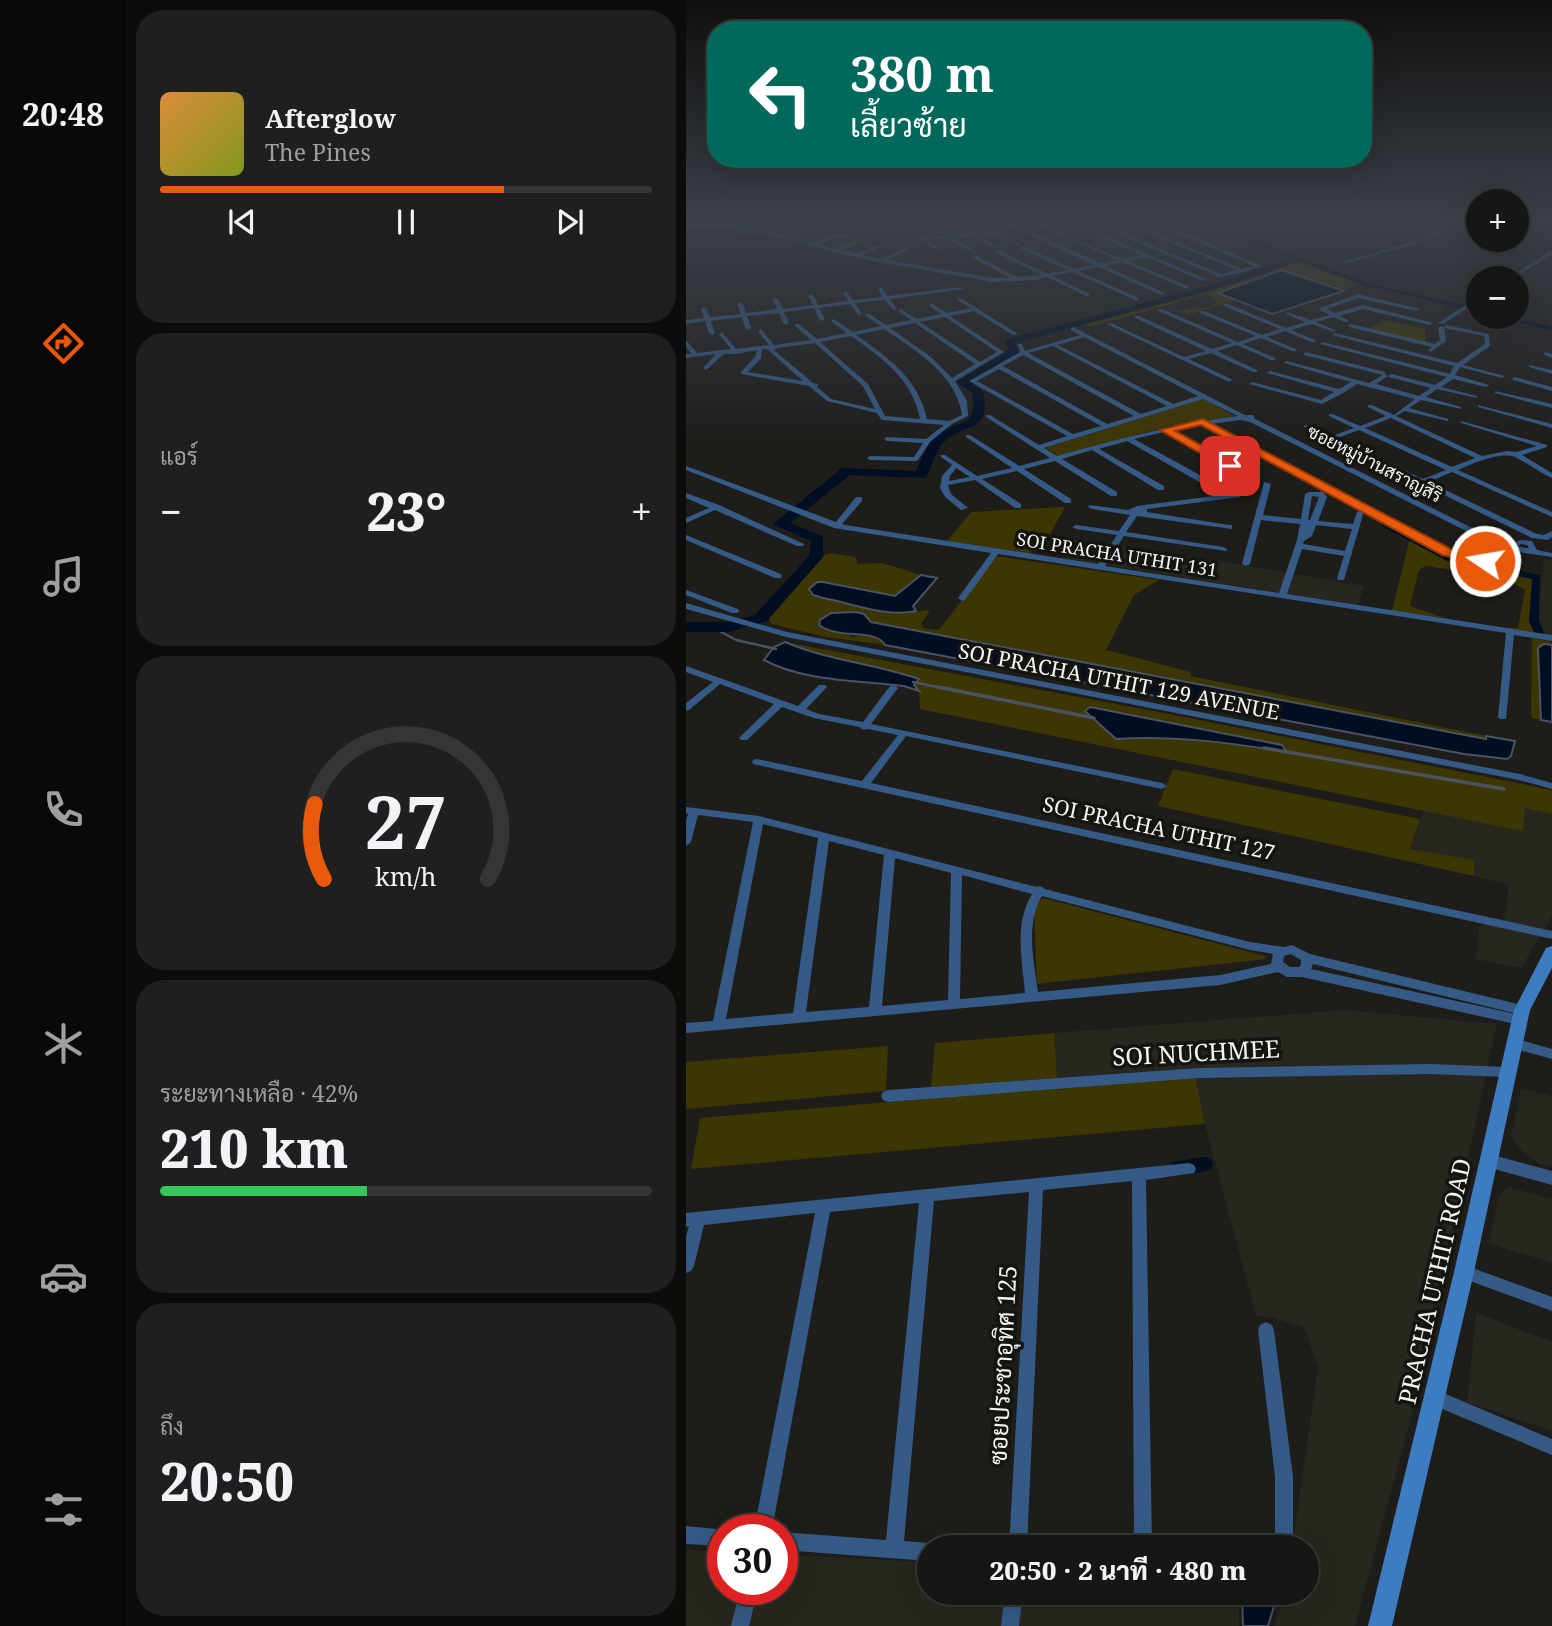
<!DOCTYPE html>
<html lang="th">
<head>
<meta charset="utf-8">
<style>
	body { margin:0; font-family:"Noto Serif",Sarabun,serif; background:#1f1f1d; color:#f1f3f6; height:100vh; display:flex; flex-direction:column; font-size:26px; white-space:nowrap }
	* { box-sizing:border-box; margin:0 }
	p { font-size:23px; color:#9e9fa0 }
	.icon { flex:none; width:38px; height:38px; fill:none; stroke:currentColor; stroke-width:2; stroke-linecap:round; stroke-linejoin:round }
	.map { position:relative; flex:1; overflow:hidden }
	.details { display:flex; flex-direction:column; gap:10px; padding:10px; background:#0c0c0b; width:560px }
	.details>* { flex:none }
	.hud { position:absolute; left:21px; top:21px; width:665px; height:147px; border-radius:28px; box-shadow:0 7px 28px #0002,0 0 0 2px #353534; background:#00695c; color:#fff; overflow:hidden }
	.fabs { position:absolute; left:780px; top:189px; display:grid; gap:14px }
	.fabs a { display:grid; place-items:center; width:63px; height:63px; border-radius:50%; background:#161614; box-shadow:0 7px 28px #0002,0 0 0 2px #353534; font-size:35px }
	.speed { position:absolute; left:21px; top:1514px; display:flex; gap:14px; font-size:35px; font-weight:700; text-align:center }
	.speed>* { display:grid; place-content:center; width:91px; height:91px; border-radius:50%; background:#161614; box-shadow:0 7px 28px #0002,0 0 0 2px #353534; line-height:1 }
	.speed .limit { border:10px solid #d22; background:#fff; color:#111 }
	.pin { position:absolute; display:grid; place-items:center; width:60px; height:60px; color:#fff; margin:-30px; border-radius:14px; box-shadow:0 4px 10px #0006 }
	.me { position:absolute; width:77px; margin:-38px; rotate:282deg; stroke-linejoin:round; filter:drop-shadow(0 0 5px #0008) }
	.turn { display:flex; align-items:center; gap:24px; height:147px; padding:0 28px; font-size:32px }
	.turn .icon { width:91px; height:91px; stroke-width:2.5 }
	.turn b { display:block; font-size:49px; line-height:60px }
	.big { font-size:52px; font-weight:800; line-height:1.1 }
	.details .tile { flex:1; display:flex; flex-direction:column; justify-content:center; gap:10px; min-width:0; padding:0 24px; border-radius:28px; background:#1f1f1d }
	.details .dial { align-items:center; gap:0 }
	.dial svg { height:182px; overflow:visible; fill:none; stroke:#353534; stroke-width:7; stroke-linecap:round; text-anchor:middle }
	.dial text { fill:#f1f3f6; stroke:none }
	.song { display:flex; align-items:center; gap:21px }
	.cover { width:84px; height:84px; border-radius:10px; background:linear-gradient(135deg,hsl(30 70% 55%),hsl(70 70% 35%)) }
	.played { height:7px; border-radius:4px; background:linear-gradient(90deg,#ea580c 70%,#353534 70%) }
	.keys { display:flex; justify-content:space-around; direction:ltr }
	.heat { display:flex; justify-content:space-between; align-items:center; font-size:38px; direction:ltr }
	.charge { height:10px; border-radius:5px; background:linear-gradient(90deg,#34c759 42%,#353534 0) }
	.trip { position:absolute; left:231px; top:1535px; width:402px; height:70px; border-radius:35px; background:#161614; box-shadow:0 7px 28px #0002,0 0 0 2px #353534; font-weight:800; line-height:70px; text-align:center }
	main { display:flex; flex:1; min-height:0 }
	.dock { display:flex; flex-direction:column; width:126px; justify-content:space-around; align-items:center; background:#090908; color:#9e9fa0 }
	.dock .icon { width:49px; height:49px }
	.dock .active { color:#ea580c }
	.dock b { font-size:32px; color:#f1f3f6 }
	.map>svg:first-child { display:block }
</style>
</head>
<body>
<main>
<nav class="dock">
<b>20:48</b>
<svg class="icon active" aria-label="directions" viewBox="0 0 24 24"><path d="M12 3l9 9-9 9-9-9zM9 14v-3h6M13 9l2 2-2 2"/></svg>
<svg class="icon" aria-label="music" viewBox="0 0 24 24"><path d="M9 18V5l10-2v13"/><circle cx="6" cy="18" r="3"/><circle cx="16" cy="16" r="3"/></svg>
<svg class="icon" aria-label="phone" viewBox="0 0 24 24"><path d="M5 4h4l2 5-3 2q2 4 5 5l2-3 5 2v4C11 20 4 13 5 4z"/></svg>
<svg class="icon" aria-label="climate" viewBox="0 0 24 24"><path d="M12 3v18M4 7l16 10M4 17L20 7"/></svg>
<svg class="icon" aria-label="car" viewBox="0 0 24 24"><path d="M5 17H2v-5l4-1 3-4h7l3 4 3 1v5h-3M9 17h6M6 11h13"/><circle cx="7" cy="17" r="2"/><circle cx="17" cy="17" r="2"/></svg>
<svg class="icon" aria-label="filters" viewBox="0 0 24 24"><path d="M4 7h16M4 17h16"/><circle cx="9" cy="7" r="2"/><circle cx="15" cy="17" r="2"/></svg>
</nav>
<section class="details">
<div class="tile">
<div class="song"><i class="cover"></i><div><b>Afterglow</b><p>The Pines</p></div></div>
<div class="played"></div>
<div class="keys"><svg class="icon" aria-label="previous" viewBox="0 0 24 24"><path d="M18 5L8 12l10 7zM5 5v14"/></svg><svg class="icon" aria-label="pause" viewBox="0 0 24 24"><path d="M8 5v14M16 5v14"/></svg><svg class="icon" aria-label="next" viewBox="0 0 24 24"><path d="M6 5l10 7-10 7zM19 5v14"/></svg></div>
</div>
<div class="tile"><p>แอร์</p>
<div class="heat"><a>−</a><b class="big">23°</b><a>+</a></div>
</div>
<div class="tile dial"><svg viewBox="0 0 100 80">
<path d="M14 69A42 42 0 1 1 86 69"/>
<path d="M14 69A42 42 0 0 1 10 36" stroke="#ea580c"/>
<text x="50" y="56" font-size="32" font-weight="700">27</text>
<text x="50" y="72" font-size="11">km/h</text>
</svg></div>
<div class="tile"><p>ระยะทางเหลือ · 42%</p><b class="big">210 km</b><div class="charge"></div></div>
<div class="tile"><p>ถึง</p><b class="big">20:50</b></div>
</section>
<div class="map">
<svg width="866" height="1626" viewBox="0 0 866 1626">
	<rect width="100%" height="100%" fill="#1e1d1a"/>
	<!-- built -->
	<path fill="#28271f" d="M382 539 540 562 678 586 672 605 375 558Z
		M858 559 866 561V635L849 633Z
		M839 808 866 814V916L835 968 790 959 793 926 818 919 823 885 788 876V860L724 849 738 811 837 830Z
		M659 1010 811 1024 730 1399 669 1626H588L598 1593 621 1592V1547H606L632 1367 618 1327 584 1317 570 1316 519 1124 509 1076 371 1089 368 1033Z
		M835 1088 866 1096V1167L853 1164 837 1152 825 1136Z
		M823 1187 866 1199V1263L802 1243 813 1196Z
		M790 1313 866 1342V1431L781 1402Z
		M0 1550 37 1552V1589H96V1555L243 1562V1592L552 1593 553 1626H0Z"/>
	<!-- green -->
	<path fill="#3d3603" fill-rule="evenodd" d="M611 262 673 284 658 291 587 269Z
		M574 272 579 274 532 293 550 301 502 315 490 311 524 307 532 302 520 294 404 327 399 324 504 296Z
		M698 320 739 329 740 343 683 329Z
		M517 399 549 416 484 426 372 456 359 448Z
		M379 507 361 540 350 541 344 554 261 541 285 512Z
		M724 538 761 559 848 577 843 622 849 633 819 628H832L839 590 817 577 739 566 733 570 724 606 759 618 706 611Z
		M146 553 169 557 172 564 196 563 235 575 209 596 184 591 137 598 211 614 244 610 235 624 238 628 253 630 310 556 473 580 448 595 420 650 505 672 504 676 800 736 802 739 229 631C216 628 201 627 188 622 172 617 179 612 156 612L165 637 185 634 195 638 199 645 140 637 86 624 83 619 84 614 139 555Z
		M846 638 866 642V645L852 648 855 720 846 718 845 714Z
		M99 642 478 713 866 790V814L839 808 837 831 234 709 233 691 228 685 232 679C189 664 141 660 99 642ZM405 707 600 752C545 743 486 735 430 739Z
		M487 769 734 819 724 849 788 860V876L472 806Z
		M357 898 579 956 580 959 351 984 348 907Z
		M368 1033 371 1078 245 1087 249 1043Z
		M202 1046 200 1091 0 1109V1062Z
		M509 1076 519 1124 5 1169 14 1118Z"/>
	<!-- water -->
	<path fill="#000e23" stroke="#495361" stroke-width="2" d="M595 270 658 291 586 314 532 293Z
		M235 575 251 578 227 606 230 611C200 618 166 603 137 598L127 595 123 589 131 582H137L209 596Z
		M170 612 178 614 185 622 800 739V736L829 741 825 756 821 759 778 754 199 645C190 628 153 640 133 625L134 620 145 613Z
		M99 642C141 660 189 664 233 679L228 685 233 691 218 686C173 680 119 682 78 660L88 647Z
		M858 644 866 645V722L855 720 852 648Z
		M404 707 596 745 601 752C546 743 486 735 430 739L399 711Z
		M556 1593H592L582 1626H557Z"/>
	<g fill="none" stroke-linecap="round" stroke-linejoin="round">
		<!-- stream-far1 -->
		<path stroke="#495361" stroke-width="2.5" d="M26 627 50 640 90 649
			M227 682 260 689"/>
		<!-- stream -->
		<path stroke="#495361" stroke-width="3.5" d="M252 687 408 718
			M578 748 818 789"/>
		<!-- canal -->
		<path fill="#000e23" fill-rule="evenodd" d="M506 221H514L682 283 793 309V313L678 285Z
			M812 317H822L866 327V331Z
			M699 521 767 557 854 575 853 621 858 632 857 634H849L843 621 846 579 761 561 696 526V522Z
			M519 1157 525 1159 527 1164 525 1169C514 1173 497 1176 486 1172L484 1167 486 1162Z"/>
		<!-- river -->
		<path fill="#000e23" fill-rule="evenodd" d="M610 258 618 260 531 289 329 343 333 353 284 382 297 391C306 433 282 421 258 442 249 450 246 468 240 478L164 475 104 523 137 536V557L81 621 43 632H0V622H42L69 615 123 556 125 541 87 524 156 468 230 471C235 461 239 449 245 441 263 417 294 434 286 393L270 382 323 350 318 340 525 285Z"/>
		<!-- minor-tunnel -->
		<path stroke="#3e3d3a" stroke-width="5" stroke-dasharray="5 2.5" stroke-linecap="butt" d="M244 233H248"/>
		<!-- minor -->
		<path fill="#345a85" fill-rule="evenodd" d="M281 221H287L301 229 297 230Z
			M342 221H353L381 236 377 237 349 223 334 226 361 239V241H357L328 227 308 230 306 229Z
			M374 221H380L402 231 398 232Z
			M402 221H408L535 274 550 270 434 221H440L556 269 568 266 463 221H469L576 266 558 272 533 277Z
			M569 221H577L542 230 540 229Z
			M780 221H786L732 243 662 263 657 262 728 241Z
			M50 226H54V231L84 232 128 243 148 235H160L162 237H151L134 245 149 249 174 239 176 241 154 250 171 254 193 245 195 247 176 255 195 259 223 246 225 248 201 260 308 278H324L287 258V256H291L331 277 356 275 310 253V251H314L362 274 382 270 335 249V247H339L388 269 408 265 361 243V241H365L414 263 431 260 384 240V238L437 259 456 255 408 234 410 232 522 280 517 281 461 257 442 261 502 286V288H498L436 262 419 266 479 293V295H475L413 267 392 271 453 298 451 301 387 272 367 276 404 294 402 297 361 277 350 280 308 282 194 262 148 252 129 246 124 247V245L84 234 52 233 50 232Z
			M84 227 246 230 248 231 246 232 82 229Z
			M309 231 336 244 332 245 310 235 290 236 314 247 312 249 287 238V236L267 237 290 251 288 253 264 241 262 238 238 239 253 248 251 250 231 238Z
			M864 251H866V254L828 278H822Z
			M195 287 202 296 275 287 278 289 204 299 211 309 208 311 199 300 169 303 176 314 173 316 164 304 133 308 139 319 136 321 133 319 128 308 98 312 103 323 100 325 97 323 93 313 61 316 65 328 62 330 59 328 56 317 25 321 29 333 26 335 23 333 19 321 0 324V320L18 318 15 309 18 307 21 309 24 317 55 314 51 304 54 302 57 304 60 313 91 309 87 300 90 298 93 300 97 309 127 305 122 296 125 294 128 296 132 305 162 301 157 293 160 291 167 300 197 297 192 289Z
			M672 294 734 309 731 311 672 298 641 309 649 313 677 305 747 323 744 325 677 309 653 316 662 320V322H658L648 317 630 322 649 330V332L625 324 605 330 629 340V342H625L599 331 581 337 610 349V351H606L575 338 557 344 589 358V360H585L551 345 531 351 571 370V372H567L525 353 503 359 545 379 546 380 543 382 420 324 425 323 498 357 520 351 449 318V316H453L526 349 546 343 472 311V309H476L552 342 570 336 514 313V311H518L576 335 594 329 538 306V304H542L600 328 619 322 600 314V312L625 320 644 315 634 310V308Z
			M793 296V301L757 324 752 323Z
			M273 297 332 334 327 335 288 311 264 316 318 352 269 381 281 401 282 416 266 424 244 442 232 460 230 461 184 460 181 458 184 456 228 457 237 443 201 441 198 439 201 437 240 439 258 425 197 420 195 419 191 413 141 401 123 386 55 374V372L69 357 71 350 50 354H38L20 370 17 368 30 354 0 358V354H5L0 346V340L11 353 45 349 33 334 36 332 50 349 83 345 72 331 75 329 88 345 125 340 109 326V324H113L131 339 161 333 146 322V320L148 319 167 332 195 326 180 316 179 315 182 313 200 325 225 320 213 312V310L215 309 231 319 255 314 243 306 245 303 261 313 284 308 271 300ZM259 317 311 352 294 362 234 322ZM229 323 289 364 266 378 245 357 204 328ZM198 329C229 350 271 375 276 415L263 421 241 419C232 378 203 358 170 335ZM165 336C197 359 226 378 234 419L199 416 182 384 134 342ZM129 343 177 386 189 409 145 399 131 387 132 384 127 383 88 350 91 348ZM76 349H81L117 381 62 372 75 358Z
			M665 324 749 344 754 340 752 328 755 326 758 328 760 341 745 352 742 350 746 347 663 327 662 326Z
			M760 325 803 334 804 346 777 365 819 376 816 378 774 367 769 375 803 385 800 387 767 379 755 387 791 396V398L751 389 740 397 775 407V409L735 400 723 408 762 419V421L719 411 710 416 796 456 821 451 830 452 851 446 775 423V421L861 445V447L836 455 866 473V478C854 473 843 464 831 458 817 450 786 464 772 470L866 512V517L766 472 743 482 851 534 858 535 866 531V537L862 540 846 538 617 426 622 425 646 436 668 428 643 416V414H647L674 426 700 416 682 407V405H686L708 415 729 399 671 384 657 393 636 404 563 384 566 382 635 400 648 392 581 373 584 371 653 389 665 382 598 363 601 361 683 383 697 375 618 355 617 354 620 352 699 372V374L702 376 705 374 749 385 761 377 634 344 637 342 764 374 768 366 646 335 649 333 771 363 799 344 798 336 758 328 757 327ZM702 376 703 377 745 388 733 396 690 384ZM705 418 789 458 766 467 679 428ZM673 430 760 470 737 479 651 438Z
			M387 327 559 415H567L569 419 806 538 824 544 834 540 846 541 851 550 866 553V557L838 553 804 543 788 556 822 563V567L783 559 780 560 776 558 758 554 678 511 658 580H652L651 578 658 556 616 549 601 594 866 635V641L828 635 820 719H814L812 717 820 633 312 554 279 600 276 601 272 598 305 553 148 528 0 470V466L150 522 170 497H176V501L156 524 159 525 412 564 431 535 390 529 386 527 390 525 433 531 444 515 406 509 402 507 403 505 442 510 451 506 551 493H554V497L461 509V512L543 525H546V529L451 516 440 532 537 547 541 549 540 551 438 536 419 566 593 593 611 540 614 524 575 520 564 564 560 566 556 564 578 482 585 484 577 515 615 519 619 494 623 492H637L641 497 632 521 667 524 671 512 677 510 517 425 485 431 569 475V479H563L478 432 448 439 523 480V484H517L441 441 413 449 478 486V490H472L406 450 376 459 431 492V496H425L369 461 338 469 385 499V503H379L331 471 296 479 335 504V508H329L289 480 262 485 265 494 282 508 275 510 259 497 254 488 256 476 266 465 255 457V455H259L291 476 326 468 280 437V435H284L333 466 364 458 300 417V415H304L353 445 381 436 283 381 334 352 332 344H336L339 351 394 335 385 330V328ZM398 337 512 396 487 404 372 345ZM367 346 481 406 455 414 342 353ZM337 355 448 416 421 424 317 366ZM313 369 415 426 387 434 291 381ZM517 399 552 416C490 424 431 439 371 456L358 448ZM554 420 564 422 798 540 780 554 764 550 525 424ZM270 468 284 477 263 481 264 476ZM626 496 633 497 624 520H622ZM630 525 666 529 659 551 617 544 618 541 626 536ZM835 544 841 545 843 548H839L832 546Z
			M860 352 866 354V358L857 354Z
			M843 365 866 370V374L843 367Z
			M829 377 866 387V391L827 380 826 379Z
			M809 391 866 404V408L809 393Z
			M792 405 866 424V428L792 407Z
			M0 493 33 505 118 544 117 546H111L29 510 0 523V518L23 508 0 498Z
			M0 535 95 574 96 576 95 578H89L0 540Z
			M0 590 52 609 53 611 52 613H46L0 595Z
			M0 603 101 632 834 774 866 783V789L833 780 100 637 0 609Z
			M0 666 112 706 133 685H139L141 687 139 689 120 709 133 714 177 722 204 686H210L212 688 185 724 476 783 481 786 476 789 220 736 185 783 866 931V939L67 764 66 762 67 760 71 759 176 781 212 735 182 729 178 730 173 727 128 718 96 707 61 740H55L53 738 55 736 88 704 34 684 3 710 0 711V703L27 682 0 672Z
			M0 807 73 816 351 887 354 886 359 889 564 942 598 947 606 945 624 954 836 1005 840 1007 842 1010 840 1013 836 1015 627 964 625 969 834 1015 838 1017 840 1020 838 1023 834 1025 616 977H601L592 972 534 985 0 1033V1023L27 1021 67 822 12 815 5 842 0 846V821L2 814 0 813ZM77 824 132 838 107 1013 40 1019ZM143 841 198 855 183 1007 120 1012ZM209 858 265 873 262 1000 196 1006ZM276 875 346 894C328 923 336 960 339 993L274 999ZM356 896 564 950 587 954 585 964 534 975 352 992C348 962 339 924 356 896ZM605 954 615 960V965L613 967H604L597 962 598 956Z
			M827 1038 866 1049V1059L822 1047 821 1043 822 1039Z
			M743 1064 821 1067 826 1068 828 1072 826 1076 821 1077 743 1074 513 1078 202 1102 197 1100 195 1096 197 1092 202 1090 513 1068Z
			M503 1163 508 1165 510 1169 508 1173 460 1180 466 1547H448L446 1181 357 1190 341 1547H323L343 1192 248 1201 218 1541 243 1543 249 1546 250 1547H243V1561L96 1550V1532L200 1540 233 1203 144 1212 86 1530H68L129 1213 18 1225 8 1266 5 1271 0 1273V1237L3 1226 0 1227V1213Z
			M778 1265 866 1297V1311L773 1277 770 1272 773 1267Z
			M580 1322 586 1325 588 1330 607 1477V1547H589V1477L572 1330 574 1325Z
			M748 1389 866 1439V1455L742 1403 740 1397 742 1391Z
			M0 1526 40 1530H37V1546L0 1544Z
			M54 1589H72L63 1626H45Z
			M319 1592H337L333 1626H315Z"/>
		<!-- tertiary -->
		<path fill="#345a85" fill-rule="evenodd" d="M69 221H77L61 229 0 228V224L60 225Z
			M803 1154 866 1171V1185L797 1166 795 1161 797 1156Z"/>
		<!-- secondary -->
		<path fill="#3d7cc1" fill-rule="evenodd" d="M866 946V968L844 1010 788 1272 706 1626H682L768 1272 828 1010 860 948Z"/>
	</g>
	<!-- sky -->
	<linearGradient id="sky" x2="0" y2="1"><stop stop-color="#10100e"/><stop offset="0.49" stop-color="#3b4049"/><stop offset="1" stop-color="#3b4049" stop-opacity="0"/></linearGradient>
	<rect width="866" height="449" fill="url(#sky)"/>
	<!-- route -->
	<path fill="#ea580c" stroke="#983908" stroke-width="2" d="M517 419 765 549 805 561 799 565 756 555 515 425 489 431 548 463V468H540L474 430Z"/>
	<g text-anchor="middle" dominant-baseline="central" stroke-width="7" stroke-linejoin="round" paint-order="stroke">
		<!-- far-street labels -->
		<g font-size="18" fill="#f4f4f2" stroke="#151411">
			<text transform="translate(689 463) rotate(27)">ซอยหมู่บ้านสราญสิริ</text>
			<text transform="translate(431 554) rotate(9)">SOI PRACHA UTHIT 131</text>
		</g>
		<!-- street labels -->
		<g font-size="21" fill="#f4f4f2" stroke="#151411">
			<text transform="translate(433 681) rotate(11)">SOI PRACHA UTHIT 129 AVENUE</text>
			<text transform="translate(473 828) rotate(12)">SOI PRACHA UTHIT 127</text>
		</g>
		<!-- near-street labels -->
		<g font-size="24" fill="#f4f4f2" stroke="#151411">
			<text transform="translate(510 1052) rotate(-3)">SOI NUCHMEE</text>
			<text transform="translate(748 1281) rotate(-77)">PRACHA UTHIT ROAD</text>
			<text transform="translate(316 1365) rotate(-87)">ซอยประชาอุทิศ 125</text>
		</g>
	</g>
</svg>
<div class="fabs">
<a>+</a>
<a>−</a>
</div>
<div class="speed"><div class="limit">30</div></div>
<div class="pin" style="left:544px;top:466px;background:#d93025"><svg class="icon" aria-label="arrive" viewBox="0 0 24 24"><path d="M6 21V4h12l-3 4 3 4H6"/></svg></div>
<svg class="me" style="left:799px;top:561px" viewBox="-20 -20 40 40"><circle r="17" fill="#ea580c" stroke="#fff" stroke-width="3"/><path d="M0-11L8 9 0 5-8 9z" fill="#fff"/></svg>
<div class="trip">20:50 · 2 นาที · 480 m</div>
<div class="hud">
<div class="turn"><svg class="icon" aria-label="left" viewBox="0 0 24 24"><path d="M17 20v-9H6M10 6l-5 5 5 5"/></svg><div><b>380 m</b>เลี้ยวซ้าย</div></div>
</div>
</div>
</main>
</body>
</html>
